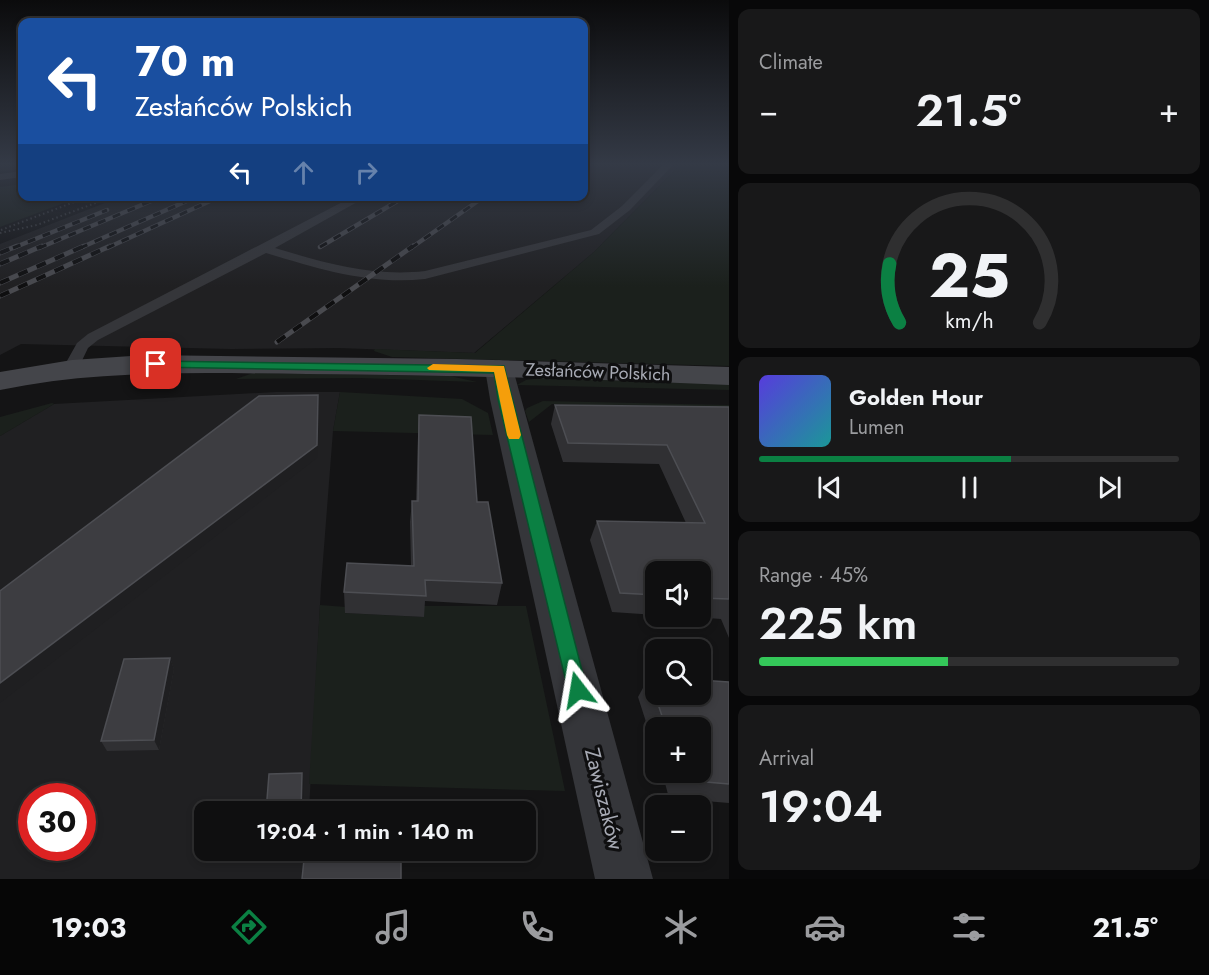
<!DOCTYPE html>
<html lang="en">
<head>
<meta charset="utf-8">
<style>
	body { margin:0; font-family:Jost,sans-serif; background:#181819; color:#f1f3f6; height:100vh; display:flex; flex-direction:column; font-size:22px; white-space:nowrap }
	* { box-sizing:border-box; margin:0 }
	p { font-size:20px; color:#9b9c9f }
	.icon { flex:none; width:33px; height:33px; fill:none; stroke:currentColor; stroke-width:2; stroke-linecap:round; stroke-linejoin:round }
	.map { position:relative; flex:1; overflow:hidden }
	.sheet { display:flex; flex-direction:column; gap:9px; padding:9px; background:#080809; width:480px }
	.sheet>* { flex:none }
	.guide { position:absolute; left:18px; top:18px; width:570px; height:183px; border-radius:12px; box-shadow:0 3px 9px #0003,0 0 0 2px #2f2f30; background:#1a4fa0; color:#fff; overflow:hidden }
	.controls { position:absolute; left:645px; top:561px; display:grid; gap:12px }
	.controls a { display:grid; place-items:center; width:66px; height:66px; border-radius:12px; background:#0f0f10; box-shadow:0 3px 9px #0003,0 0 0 2px #2f2f30; font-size:30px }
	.speed { position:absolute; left:18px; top:783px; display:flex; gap:12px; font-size:30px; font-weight:700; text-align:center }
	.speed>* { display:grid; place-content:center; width:78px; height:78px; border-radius:50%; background:#0f0f10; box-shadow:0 3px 9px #0003,0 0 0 2px #2f2f30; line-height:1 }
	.speed .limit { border:9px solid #d22; background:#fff; color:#111 }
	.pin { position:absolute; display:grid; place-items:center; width:51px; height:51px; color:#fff; margin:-26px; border-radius:12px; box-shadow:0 3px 9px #0006 }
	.me { position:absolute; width:66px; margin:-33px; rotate:346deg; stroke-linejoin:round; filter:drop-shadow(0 0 4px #0008) }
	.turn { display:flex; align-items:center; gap:21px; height:126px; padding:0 18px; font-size:27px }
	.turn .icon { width:78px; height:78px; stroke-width:2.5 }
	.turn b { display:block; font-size:42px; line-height:51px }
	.lanes { display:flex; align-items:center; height:57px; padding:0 18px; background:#0003; justify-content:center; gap:30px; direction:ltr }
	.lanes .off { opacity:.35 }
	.big { font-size:45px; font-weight:600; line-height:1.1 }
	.sheet .card { flex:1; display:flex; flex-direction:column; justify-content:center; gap:9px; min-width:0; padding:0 21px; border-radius:12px; background:#181819 }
	.sheet .dial { align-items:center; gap:0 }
	.dial svg { height:156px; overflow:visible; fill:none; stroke:#2f2f30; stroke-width:7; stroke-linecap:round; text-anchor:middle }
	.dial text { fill:#f1f3f6; stroke:none }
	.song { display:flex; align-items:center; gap:18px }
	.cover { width:72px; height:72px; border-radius:9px; background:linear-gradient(135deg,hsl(250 70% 55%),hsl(180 70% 35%)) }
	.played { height:6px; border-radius:3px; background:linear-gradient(90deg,#0b8043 60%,#2f2f30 60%) }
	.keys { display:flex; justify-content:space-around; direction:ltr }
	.heat { display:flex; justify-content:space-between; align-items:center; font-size:33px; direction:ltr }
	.charge { height:9px; border-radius:4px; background:linear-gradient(90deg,#34c759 45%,#2f2f30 0) }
	.trip { position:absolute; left:194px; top:801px; width:342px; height:60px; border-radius:12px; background:#0f0f10; box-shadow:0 3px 9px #0003,0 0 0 2px #2f2f30; font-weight:600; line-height:60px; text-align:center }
	.tabs { display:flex; height:96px; justify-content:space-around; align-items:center; background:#060606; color:#9b9c9f }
	.tabs .icon { width:42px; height:42px }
	.tabs .selected { color:#0b8043 }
	.tabs b { font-size:27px; color:#f1f3f6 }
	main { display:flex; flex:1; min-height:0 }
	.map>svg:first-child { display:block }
</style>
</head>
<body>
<main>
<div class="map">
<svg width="729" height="879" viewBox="0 0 729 879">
	<rect width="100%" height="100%" fill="#141415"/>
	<!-- built -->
	<path fill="#202022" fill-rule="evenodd" d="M584 164H681L594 252 474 353 339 348 231 349 21 344 0 355V244L120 197 584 196Z
		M276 392H340L333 431 321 586 309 811 204 812V850L307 851 305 879H0V436L54 404ZM32 796H82V848H32Z"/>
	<!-- green -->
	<path fill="#1b201c" d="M681 164H729V366L392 357 374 351 375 349 475 353 594 252Z
		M22 184V196L80 197 0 227V187Z
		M253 373 450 376 477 382 360 378 236 379Z
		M541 378 729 384V390L517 385 526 380Z
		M340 392 462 399 488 413 493 435 333 431Z
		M543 401 729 405V409L552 404 529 422 525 411 527 408Z
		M52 403 54 404 0 436V417Z
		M320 605 346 607 345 613 423 617V606H526L565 791 309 784Z"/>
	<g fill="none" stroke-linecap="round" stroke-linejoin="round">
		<!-- path -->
		<path stroke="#3c3d41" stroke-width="2" stroke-dasharray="1.5 3" stroke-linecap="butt" d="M1 230 90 196
			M0 233 37 225 114 196"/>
		<!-- service -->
		<path fill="#35363a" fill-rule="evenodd" d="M664 164H674L630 210 599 234 425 279C370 285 319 269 266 253L98 340 88 348 77 371H65L63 368 77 343 88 334 354 196H368L275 248C325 263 373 277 425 271L591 230 622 206Z
			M22 171V177L0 180V174Z"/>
		<!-- minor -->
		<path fill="#35363a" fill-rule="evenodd" d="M499 360 509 363 513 369 653 879H595L490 399 485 369 489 363Z"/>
		<!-- secondary -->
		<path fill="#44454a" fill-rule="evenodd" d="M146 355 457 359 729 367V385C588 379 448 375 307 374 204 373 102 369 0 390V372L72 360Z"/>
		<!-- rail-far1 casing -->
		<g stroke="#494a4f" stroke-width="4.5">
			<path id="rail-far1" d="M320 247 406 196
				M13 248 107 210
				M39 248 163 196
				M80 248 198 196
				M107 248 221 196
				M411 248 485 196"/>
		</g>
		<!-- rail casing -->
		<g stroke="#494a4f" stroke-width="5">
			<path id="rail" d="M0 253 17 246
				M0 264 42 246
				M0 283 84 246
				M0 296 110 246
				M277 342 413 246"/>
		</g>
		<!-- rail-far1 -->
		<use href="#rail-far1" stroke="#0f0f10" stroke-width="3" stroke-dasharray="8" stroke-linecap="butt"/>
		<!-- rail -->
		<use href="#rail" stroke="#0f0f10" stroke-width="4" stroke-dasharray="10" stroke-linecap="butt"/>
	</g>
	<!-- wall -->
	<path fill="#303033" d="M555 405 729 407V638L721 619 682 616H700V572H656V615L612 612 590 540 597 521 686 523 659 464 563 462 551 424Z
		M419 415 477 502 502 583 497 605 425 601 424 617 345 613 344 592 411 566 410 522 412 501H416L418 436Z
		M170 658 174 669 159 750 107 751 101 741Z
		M649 677 729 682V803L669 798 662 772H700V728H656V753L638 697Z"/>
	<!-- shaded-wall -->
	<path fill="#1f1f21" d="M0 164H22V169L0 171Z
		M318 395 319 408 317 458 0 703V683Z
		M170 658 174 669 159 750 154 740Z
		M302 773 304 783 303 812H301Z"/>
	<!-- building -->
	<path fill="#3d3d41" stroke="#4d4e53" stroke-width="1.5" d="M318 395 317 445 0 683V591L259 396Z
		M555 405 729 407V599L700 598V572H656V595L620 593 597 521 705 523 667 445 568 443Z
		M419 415 471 417 477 502H488L502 583 425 580 426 596 344 592 347 563 414 566 412 501H418Z
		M170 658 154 740 101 741 124 659Z
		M649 677H656V694H700V680L729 682V784L683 780 681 772H700V728H666Z
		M302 773 301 812H266L269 774Z
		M305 850H401V879H302Z"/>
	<!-- sky -->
	<linearGradient id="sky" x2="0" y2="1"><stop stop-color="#0b0b0c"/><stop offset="0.57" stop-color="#343a46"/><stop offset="1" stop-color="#343a46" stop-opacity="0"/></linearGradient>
	<rect width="729" height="287" fill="url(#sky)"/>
	<!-- route -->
	<path fill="#0b8043" stroke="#07532c" stroke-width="1.5" d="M156 361 504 366 587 690 584 696 578 699 571 696 568 690 498 399 494 373 152 367 151 364Z"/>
	<!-- slow -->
	<path fill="#f59e0b" d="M433 364 504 366 521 435 519 439H509L507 435 494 372 429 370 427 368Z"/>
	<g text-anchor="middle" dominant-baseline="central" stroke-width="6" stroke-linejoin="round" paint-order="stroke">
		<!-- street labels -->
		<g font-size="18" fill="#a7aab4" stroke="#0f0f10">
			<text transform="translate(598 372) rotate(2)">Zesłańców Polskich</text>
		</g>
		<!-- near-street labels -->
		<g font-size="21" fill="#a7aab4" stroke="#0f0f10">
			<text transform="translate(604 799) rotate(76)">Zawiszaków</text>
		</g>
	</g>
</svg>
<div class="controls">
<a><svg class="icon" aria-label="sound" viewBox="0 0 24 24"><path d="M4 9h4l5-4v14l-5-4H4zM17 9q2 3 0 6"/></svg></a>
<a><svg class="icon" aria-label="search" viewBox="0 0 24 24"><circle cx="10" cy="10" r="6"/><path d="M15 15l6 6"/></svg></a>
<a>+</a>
<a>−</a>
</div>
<div class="speed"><div class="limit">30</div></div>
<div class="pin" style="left:156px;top:364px;background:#d93025"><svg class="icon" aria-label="arrive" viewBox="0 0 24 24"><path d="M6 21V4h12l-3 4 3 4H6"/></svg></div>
<svg class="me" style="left:578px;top:690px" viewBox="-20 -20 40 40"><path d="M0-17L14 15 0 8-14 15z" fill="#0b8043" stroke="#fff" stroke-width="4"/></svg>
<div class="trip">19:04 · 1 min · 140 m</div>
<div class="guide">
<div class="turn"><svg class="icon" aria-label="left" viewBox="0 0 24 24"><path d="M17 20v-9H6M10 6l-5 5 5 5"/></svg><div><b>70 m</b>Zesłańców Polskich</div></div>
<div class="lanes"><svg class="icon" aria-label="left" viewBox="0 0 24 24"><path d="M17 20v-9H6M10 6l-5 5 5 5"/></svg><svg class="icon off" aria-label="ahead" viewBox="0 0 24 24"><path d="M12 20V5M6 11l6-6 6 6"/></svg><svg class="icon off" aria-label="right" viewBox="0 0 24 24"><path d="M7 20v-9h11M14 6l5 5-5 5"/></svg></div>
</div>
</div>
<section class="sheet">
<div class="card"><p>Climate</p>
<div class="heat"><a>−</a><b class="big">21.5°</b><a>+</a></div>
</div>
<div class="card dial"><svg viewBox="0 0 100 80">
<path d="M14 69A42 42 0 1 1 86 69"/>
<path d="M14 69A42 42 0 0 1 9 39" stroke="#0b8043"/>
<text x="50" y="56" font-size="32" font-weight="700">25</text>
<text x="50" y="72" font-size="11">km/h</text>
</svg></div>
<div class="card">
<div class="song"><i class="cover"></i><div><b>Golden Hour</b><p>Lumen</p></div></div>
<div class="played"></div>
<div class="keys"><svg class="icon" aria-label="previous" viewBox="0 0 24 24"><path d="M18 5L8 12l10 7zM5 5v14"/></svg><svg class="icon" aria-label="pause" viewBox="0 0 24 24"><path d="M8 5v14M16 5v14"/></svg><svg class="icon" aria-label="next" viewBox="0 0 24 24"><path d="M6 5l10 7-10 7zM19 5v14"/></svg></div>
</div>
<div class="card"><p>Range · 45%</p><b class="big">225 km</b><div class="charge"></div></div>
<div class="card"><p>Arrival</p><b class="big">19:04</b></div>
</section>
</main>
<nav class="tabs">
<b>19:03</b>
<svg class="icon selected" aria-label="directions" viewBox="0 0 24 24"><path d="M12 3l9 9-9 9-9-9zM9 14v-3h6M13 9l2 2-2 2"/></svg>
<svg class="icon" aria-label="music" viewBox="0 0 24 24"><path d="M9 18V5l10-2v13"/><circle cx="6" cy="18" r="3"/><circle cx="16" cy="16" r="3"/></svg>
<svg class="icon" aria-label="phone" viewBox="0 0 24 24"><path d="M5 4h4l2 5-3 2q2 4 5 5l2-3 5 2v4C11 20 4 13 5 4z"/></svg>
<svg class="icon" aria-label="climate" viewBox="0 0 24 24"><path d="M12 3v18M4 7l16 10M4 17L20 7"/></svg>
<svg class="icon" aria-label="car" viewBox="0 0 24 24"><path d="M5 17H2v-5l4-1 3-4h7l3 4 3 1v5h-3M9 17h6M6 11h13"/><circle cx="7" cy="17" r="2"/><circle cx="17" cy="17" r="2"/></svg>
<svg class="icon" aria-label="filters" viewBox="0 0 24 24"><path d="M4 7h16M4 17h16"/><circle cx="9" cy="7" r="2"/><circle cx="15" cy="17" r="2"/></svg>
<b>21.5°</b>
</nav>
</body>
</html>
